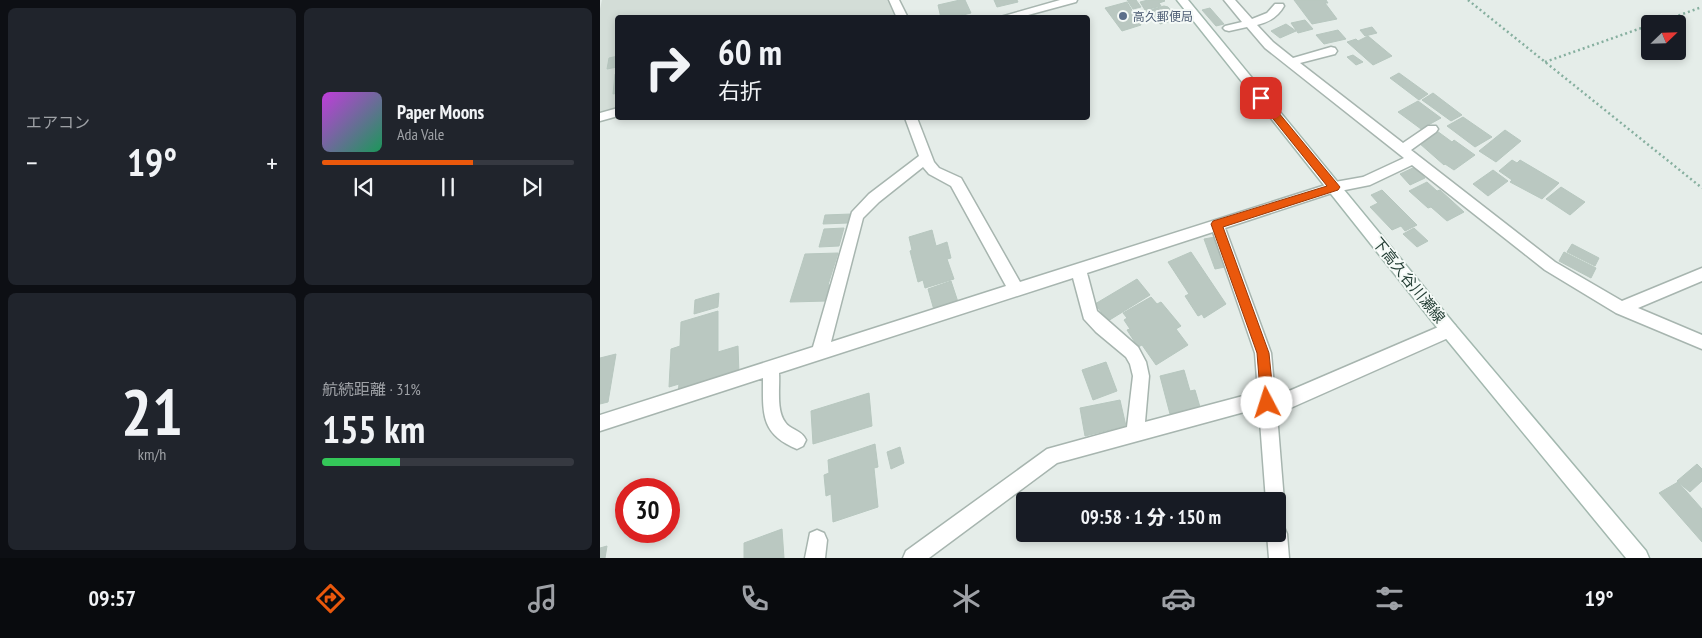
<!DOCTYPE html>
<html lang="ja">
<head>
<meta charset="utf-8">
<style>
	body { margin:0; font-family:"PT Sans Narrow","Noto Sans JP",sans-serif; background:#20242c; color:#f1f3f6; height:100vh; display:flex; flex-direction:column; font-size:19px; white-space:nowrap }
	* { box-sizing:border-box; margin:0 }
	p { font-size:16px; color:#9ea1a6 }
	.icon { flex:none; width:28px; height:28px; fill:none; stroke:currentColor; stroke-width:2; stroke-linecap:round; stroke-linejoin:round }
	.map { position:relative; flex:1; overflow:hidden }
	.details { display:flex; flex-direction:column; gap:8px; padding:8px; background:#0d0f14; width:600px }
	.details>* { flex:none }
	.hud { position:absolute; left:15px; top:15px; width:475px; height:105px; border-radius:5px; box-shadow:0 2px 8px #0003; background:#171b24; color:#f1f3f6; overflow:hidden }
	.needle { width:32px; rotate:67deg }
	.buttons { position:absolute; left:1041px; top:15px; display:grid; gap:10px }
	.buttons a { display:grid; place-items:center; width:45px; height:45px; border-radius:5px; background:#171b24; box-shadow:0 2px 8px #0003; font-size:25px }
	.speed { position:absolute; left:15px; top:478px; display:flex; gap:10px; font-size:25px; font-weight:700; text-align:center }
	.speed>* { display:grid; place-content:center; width:65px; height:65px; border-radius:50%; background:#171b24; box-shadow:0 2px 8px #0003; line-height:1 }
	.speed .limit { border:8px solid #d22; background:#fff; color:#111 }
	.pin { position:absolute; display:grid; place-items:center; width:42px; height:42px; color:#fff; margin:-21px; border-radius:10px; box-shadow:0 2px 8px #0006 }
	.me { position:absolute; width:55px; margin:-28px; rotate:355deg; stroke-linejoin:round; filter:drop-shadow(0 0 4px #0008) }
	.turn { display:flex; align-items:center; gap:18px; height:105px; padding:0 20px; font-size:22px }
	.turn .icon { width:65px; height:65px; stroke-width:2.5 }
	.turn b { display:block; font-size:35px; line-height:42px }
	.big { font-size:38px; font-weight:800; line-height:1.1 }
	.details .tile { flex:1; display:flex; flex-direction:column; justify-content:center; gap:8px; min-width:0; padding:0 18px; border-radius:8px; background:#20242c }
	.details .dial { align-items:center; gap:0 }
	.dial b { font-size:65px; line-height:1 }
	.song { display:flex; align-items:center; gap:15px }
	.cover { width:60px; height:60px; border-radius:8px; background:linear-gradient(135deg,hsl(290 70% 55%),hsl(150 70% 35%)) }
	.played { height:5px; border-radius:2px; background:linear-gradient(90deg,#ea580c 60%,#363941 60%) }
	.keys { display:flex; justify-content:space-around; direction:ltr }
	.heat { display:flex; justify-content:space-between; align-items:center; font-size:28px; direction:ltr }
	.charge { height:8px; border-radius:4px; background:linear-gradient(90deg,#34c759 31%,#363941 0) }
	.details .tiles { flex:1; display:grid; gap:8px; grid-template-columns:repeat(2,1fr) }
	.trip { position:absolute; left:416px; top:492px; width:270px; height:50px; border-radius:5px; background:#171b24; box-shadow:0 2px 8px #0003; font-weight:800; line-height:50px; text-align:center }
	.menu { display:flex; height:80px; justify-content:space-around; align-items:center; background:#090b0e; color:#9ea1a6 }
	.menu .icon { width:35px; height:35px }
	.menu .current { color:#ea580c }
	.menu b { font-size:22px; color:#f1f3f6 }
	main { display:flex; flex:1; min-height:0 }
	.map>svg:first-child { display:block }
</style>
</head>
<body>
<main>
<section class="details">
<div class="tiles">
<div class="tile"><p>エアコン</p>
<div class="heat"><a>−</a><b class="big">19°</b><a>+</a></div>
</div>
<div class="tile">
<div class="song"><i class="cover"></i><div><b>Paper Moons</b><p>Ada Vale</p></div></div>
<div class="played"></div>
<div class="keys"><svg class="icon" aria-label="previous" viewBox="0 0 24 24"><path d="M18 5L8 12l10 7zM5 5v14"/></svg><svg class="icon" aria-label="pause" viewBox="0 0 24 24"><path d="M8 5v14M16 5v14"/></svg><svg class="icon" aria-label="next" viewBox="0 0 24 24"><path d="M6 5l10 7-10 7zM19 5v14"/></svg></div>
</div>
<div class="tile dial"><b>21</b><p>km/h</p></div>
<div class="tile"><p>航続距離 · 31%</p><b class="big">155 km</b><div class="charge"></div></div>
</div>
</section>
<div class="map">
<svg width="1102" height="558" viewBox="0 0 1102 558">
	<rect width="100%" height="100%" fill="#e5ede9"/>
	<!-- built -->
	<path fill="#d3ddd7" d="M2 0H290L295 17 18 18 17 108 0 112V9Z"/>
	<!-- building -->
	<path fill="#bac8c1" stroke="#b7c7bf" d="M360 0H365L371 13 351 18H341L338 5Z
		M394 0H417L418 2 397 7Z
		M527 0H536L541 7 533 9Z
		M548 0H564L565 1 559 3 561 6 545 10 540 2Z
		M694 0H726L728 3H725L737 19 712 24Z
		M527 2 541 25 522 31 505 8Z
		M564 6 568 7 578 19 560 24 558 22H554L546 11Z
		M610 8 624 24 616 26 602 10Z
		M705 20 713 29 698 33 691 23Z
		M686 24 696 31 680 38 671 31Z
		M772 27 777 33 765 36 760 30Z
		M738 30 746 39 724 44 716 35Z
		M768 36 792 56 773 65 747 42 756 39 758 41Z
		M753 55 763 62 756 65 747 57Z
		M18 56 17 67 7 69 9 58Z
		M18 73V93L13 94 15 74Z
		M799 73 828 94 819 100 790 78Z
		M833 93 862 115 851 121 822 100Z
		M818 101 841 118 821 129 798 112Z
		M863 117 892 137 875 147 847 126Z
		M905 130 921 141 896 162 879 151Z
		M837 131 852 142 854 140 875 155 854 170 845 164 844 165 819 143Z
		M912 160 917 163 920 160 959 183 942 199 910 182 912 180 899 171Z
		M815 167 825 178 810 185 800 174Z
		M893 170 908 181 888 196 873 184Z
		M827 182 837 191 840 190 864 212 847 221 831 207 828 208 809 191Z
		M961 187 985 202 970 215 946 199Z
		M782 190 817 225 805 231 801 226 792 230 770 207 778 203 771 195Z
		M251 214 248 223 223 224 225 215Z
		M244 228 239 246 219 247 224 229Z
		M814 228 828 241 817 247 803 234Z
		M332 230 336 246 347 242 351 258 347 259 354 279 325 288 323 280 318 282 310 251 312 250 309 237Z
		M615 237 625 267 615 269 604 239Z
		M972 244 999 258 995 266 967 252Z
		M591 252 626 304 604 318 602 314 598 316 585 296 589 294 568 262Z
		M964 252 996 268 991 278 959 261Z
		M238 253 228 285H232L227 301 190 302 205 254Z
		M537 279 550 295 508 321 495 304Z
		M351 281 358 302 334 310 328 289Z
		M119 293 118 307 94 314 95 300Z
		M551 297 557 304 561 302 581 326 576 329 588 345 556 365 542 345 538 347 527 330 530 329 524 320 527 318 523 313Z
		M118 311V352L138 346 139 374 78 393 79 384 69 387 71 349 80 346 81 322Z
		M16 354 8 402 0 404V358Z
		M506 362 517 391 493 400 482 370Z
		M584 370 590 391 595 390 600 407 570 414 560 376Z
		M269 393 272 426 213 444 211 411Z
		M520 400 526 426 485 436 480 408Z
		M275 444 278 467 274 468 278 507 233 522 231 494 226 496 224 475 229 473 228 460Z
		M300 447 304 463 291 469 287 452Z
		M1097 464 1102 469V481L1090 492 1077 481Z
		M1078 482 1102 509V542L1059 493Z
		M182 529 184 558H144V543Z
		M7 546 5 558H0V548Z"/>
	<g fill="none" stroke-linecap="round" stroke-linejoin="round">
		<!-- street casing -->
		<g stroke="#a7b5af" stroke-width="3">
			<path id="street" d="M289 0H299L308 18H297Z
				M460 0H477L476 2 417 18H397Z
				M624 0H635L652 19 667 13 675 4H683L684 6C678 17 669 22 657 25L673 42 693 58 731 47 735 48 737 51 735 54 700 63 803 143 828 126H836L838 129 836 132 811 150 955 262 1022 301 1102 268V281L1038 308 1102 335V349L1016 313 945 270 812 165 770 185 735 192 625 228 671 353 675 397 843 325 849 323 855 325 857 330 855 335 677 414 684 501 682 508 678 509V501H666L659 408 457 463 329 558H303L306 551 447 449 527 427 533 376 530 364 526 357 496 332 484 319 473 278 179 373C180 387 176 410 185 422 190 430 202 430 206 440L203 446 197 449C160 434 163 413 163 378L0 431V415L213 347 252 212 269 194 319 156 305 118H317L334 162 339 168 361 178 420 282 735 182 763 177 804 158 665 48 647 27 629 31 625 30 623 28 625 26 642 22ZM323 167 329 174 351 186 406 286 231 342 263 218 279 202ZM613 232 655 353 658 392 545 422 549 376 546 362 538 347 497 311 487 273Z
				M18 108V116L0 121V113Z
				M678 525 684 527 687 534 689 558H669L667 534H678Z
				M217 530 224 533 227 540 225 558H205L210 533Z"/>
		</g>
		<!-- secondary casing -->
		<g stroke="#a3b8af" stroke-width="3">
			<path id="secondary" d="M577 0H588L855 325 1046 551 1049 558H1026L843 335Z"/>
		</g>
		<!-- path -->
		<path stroke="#86af9f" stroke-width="2.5" stroke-dasharray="2 3" stroke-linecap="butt" d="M868 0 1102 188
			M1055 24 1102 7
			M945 62 1050 25"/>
		<!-- street -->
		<use href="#street" fill="#fff" fill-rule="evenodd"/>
		<!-- secondary -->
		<use href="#secondary" fill="#fff" fill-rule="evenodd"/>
	</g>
	<!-- route -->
	<path fill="#ea580c" stroke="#983908" d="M658 95H664L740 187 738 190 623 227 669 353 674 403 672 408 667 409 663 408 661 403 657 353 611 224 613 221 727 186 658 100Z"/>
	<!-- markers -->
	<circle fill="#5c6f8a" stroke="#f5faf7" stroke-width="2" cx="523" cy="16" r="5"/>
	<g text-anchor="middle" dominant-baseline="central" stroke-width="4" stroke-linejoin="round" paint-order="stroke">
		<!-- far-service labels -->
		<g font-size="12" fill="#4e5e75" stroke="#f5faf7" text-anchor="start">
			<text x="533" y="16">高久郵便局</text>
		</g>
		<!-- street labels -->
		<g font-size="15" fill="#243e35" stroke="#f5faf7">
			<text transform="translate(809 280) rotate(51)">下高久谷川瀬線</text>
		</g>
	</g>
</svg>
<div class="buttons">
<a><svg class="needle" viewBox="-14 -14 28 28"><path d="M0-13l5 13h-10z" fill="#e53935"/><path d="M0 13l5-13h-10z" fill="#9ea1a6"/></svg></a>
</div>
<div class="speed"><div class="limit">30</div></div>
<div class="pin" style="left:661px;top:98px;background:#d93025"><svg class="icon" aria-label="arrive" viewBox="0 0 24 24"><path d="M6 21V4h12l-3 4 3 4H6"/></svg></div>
<svg class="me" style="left:667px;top:403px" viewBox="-20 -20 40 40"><circle r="19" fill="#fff"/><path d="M0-13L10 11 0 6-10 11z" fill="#ea580c"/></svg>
<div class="trip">09:58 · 1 分 · 150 m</div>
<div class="hud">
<div class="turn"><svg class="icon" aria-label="right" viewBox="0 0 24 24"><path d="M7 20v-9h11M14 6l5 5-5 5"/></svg><div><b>60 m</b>右折</div></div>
</div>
</div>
</main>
<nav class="menu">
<b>09:57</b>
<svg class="icon current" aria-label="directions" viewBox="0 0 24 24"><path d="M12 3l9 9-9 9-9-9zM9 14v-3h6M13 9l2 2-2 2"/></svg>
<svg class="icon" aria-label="music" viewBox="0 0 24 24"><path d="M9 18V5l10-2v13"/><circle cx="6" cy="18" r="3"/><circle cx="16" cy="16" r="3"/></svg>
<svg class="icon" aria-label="phone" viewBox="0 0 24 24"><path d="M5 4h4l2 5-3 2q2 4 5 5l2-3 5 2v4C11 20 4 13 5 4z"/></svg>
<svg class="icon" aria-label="climate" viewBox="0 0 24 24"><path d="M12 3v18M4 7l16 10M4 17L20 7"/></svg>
<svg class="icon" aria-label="car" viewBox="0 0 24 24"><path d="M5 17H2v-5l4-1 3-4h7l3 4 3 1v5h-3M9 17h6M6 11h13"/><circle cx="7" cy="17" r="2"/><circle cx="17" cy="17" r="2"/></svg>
<svg class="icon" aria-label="filters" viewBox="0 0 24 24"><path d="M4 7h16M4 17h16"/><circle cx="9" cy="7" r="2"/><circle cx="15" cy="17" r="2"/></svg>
<b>19°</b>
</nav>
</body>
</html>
